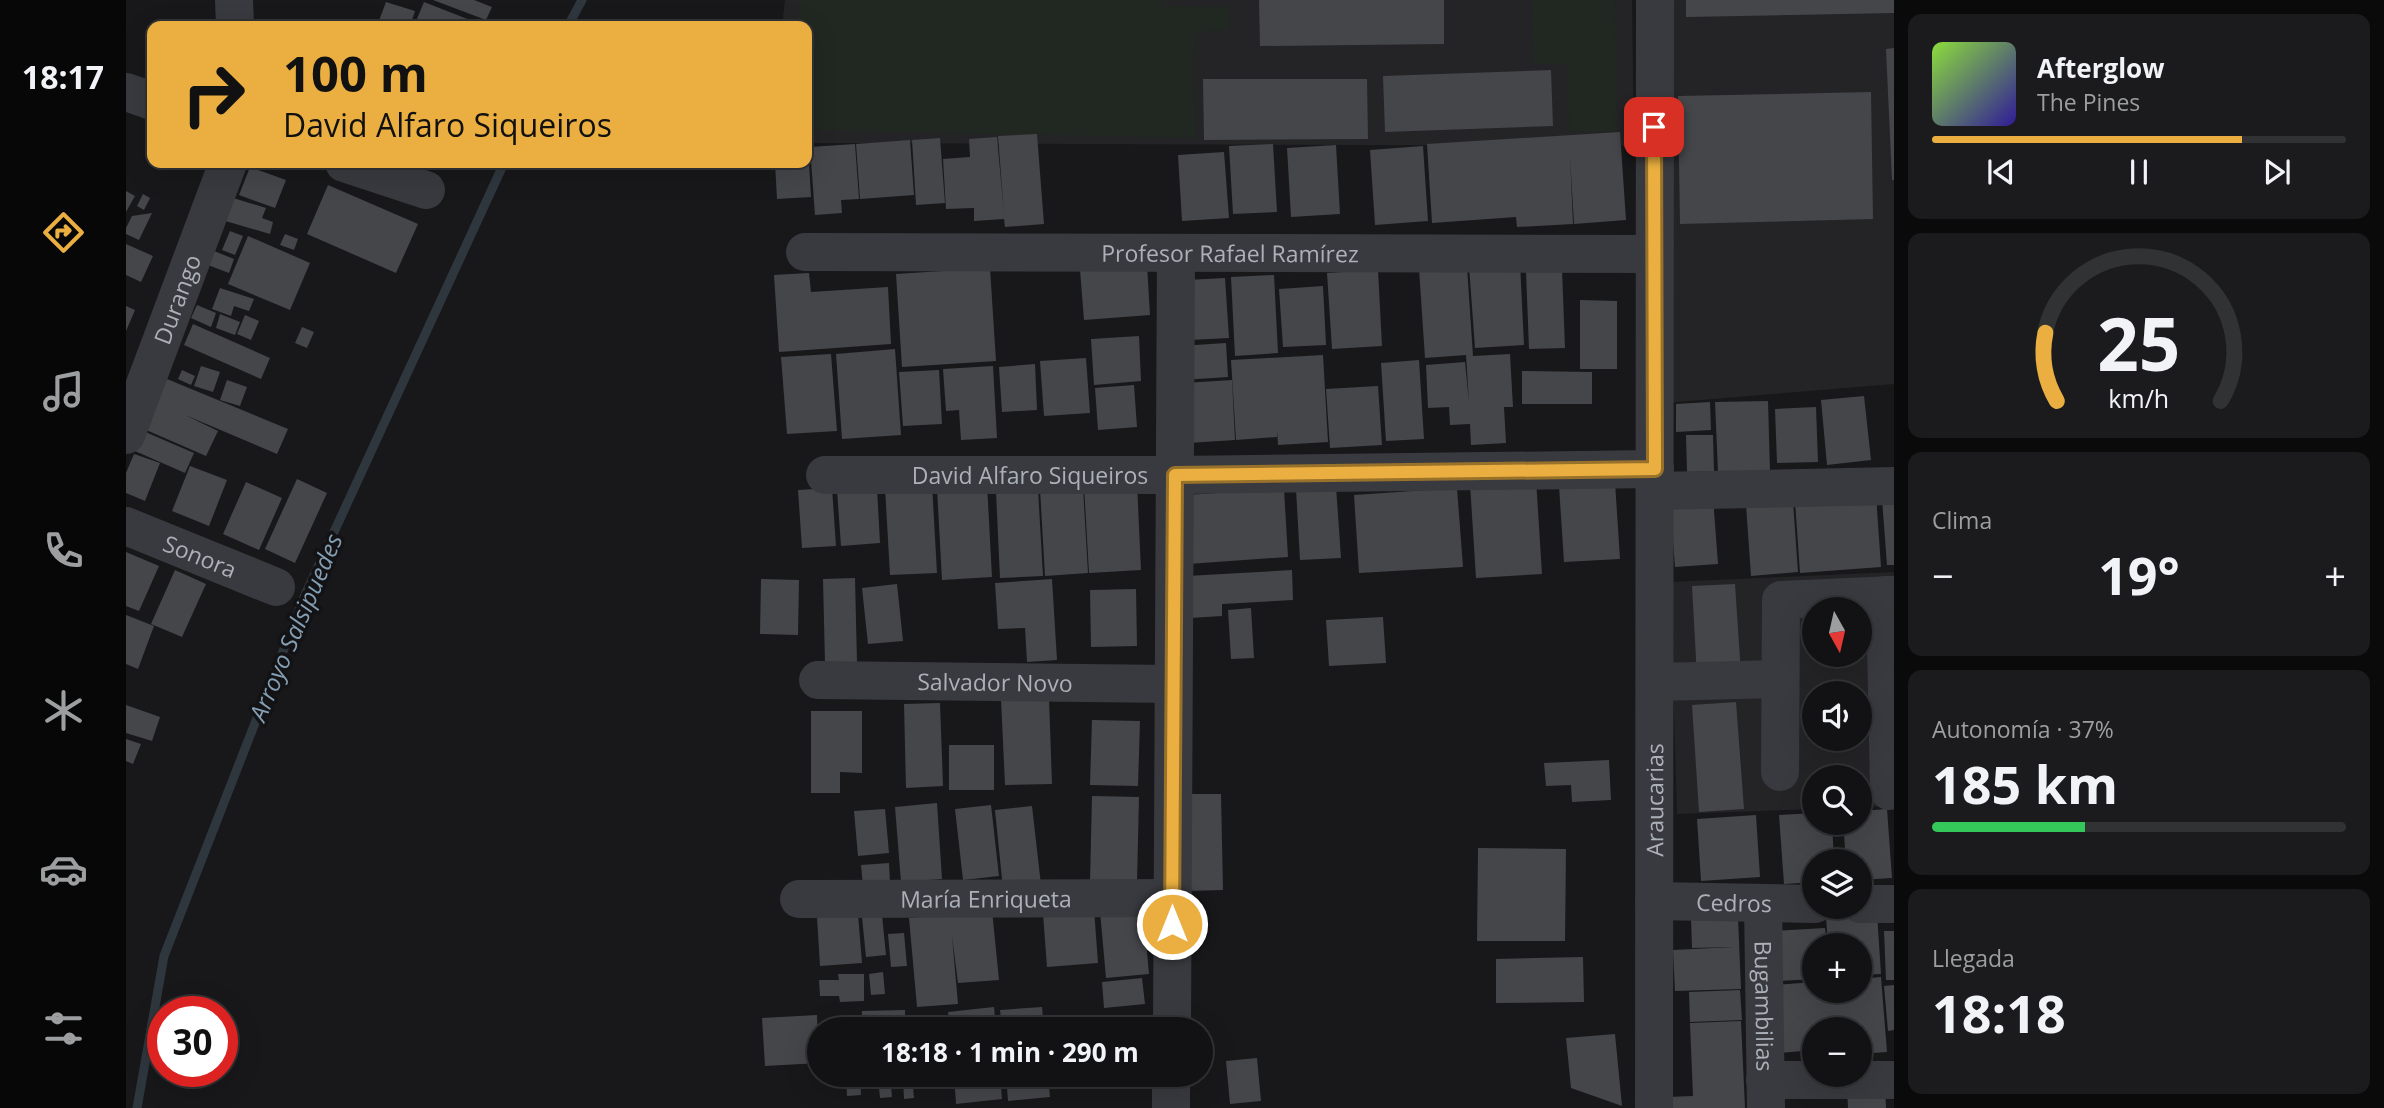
<!DOCTYPE html>
<html lang="es">
<head>
<meta charset="utf-8">
<style>
	body { margin:0; font-family:"Open Sans",sans-serif; background:#1b1b1d; color:#f1f3f6; height:100vh; display:flex; flex-direction:column; font-size:26px; white-space:nowrap }
	* { box-sizing:border-box; margin:0 }
	p { font-size:23px; color:#9c9ea0 }
	.icon { flex:none; width:38px; height:38px; fill:none; stroke:currentColor; stroke-width:2; stroke-linecap:round; stroke-linejoin:round }
	.map { position:relative; flex:1; overflow:hidden }
	.sheet { display:flex; flex-direction:column; gap:14px; padding:14px; background:#0a0a0b; width:490px }
	.sheet>* { flex:none }
	.top-card { position:absolute; left:21px; top:21px; width:665px; height:147px; border-radius:14px; box-shadow:0 7px 28px #0002,0 0 0 2px #313234; background:#eaaf40; color:#111; overflow:hidden }
	.needle { width:46px; rotate:172deg }
	.tools { position:absolute; left:1676px; top:597px; display:grid; gap:14px }
	.tools a { display:grid; place-items:center; width:70px; height:70px; border-radius:50%; background:#121214; box-shadow:0 7px 28px #0002,0 0 0 2px #313234; font-size:35px }
	.speed { position:absolute; left:21px; top:996px; display:flex; gap:14px; font-size:35px; font-weight:700; text-align:center }
	.speed>* { display:grid; place-content:center; width:91px; height:91px; border-radius:50%; background:#121214; box-shadow:0 7px 28px #0002,0 0 0 2px #313234; line-height:1 }
	.speed .limit { border:10px solid #d22; background:#fff; color:#111 }
	.pin { position:absolute; display:grid; place-items:center; width:60px; height:60px; color:#fff; margin:-30px; border-radius:14px; box-shadow:0 4px 10px #0006 }
	.me { position:absolute; width:77px; margin:-38px; rotate:0deg; stroke-linejoin:round; filter:drop-shadow(0 0 5px #0008) }
	.turn { display:flex; align-items:center; gap:24px; height:147px; padding:0 21px; font-size:32px }
	.turn .icon { width:91px; height:91px; stroke-width:2.5 }
	.turn b { display:block; font-size:49px; line-height:60px }
	.big { font-size:52px; font-weight:700; line-height:1.1 }
	.sheet .widget { flex:1; display:flex; flex-direction:column; justify-content:center; gap:10px; min-width:0; padding:0 24px; border-radius:14px; background:#1b1b1d }
	.sheet .dial { align-items:center; gap:0 }
	.dial svg { height:182px; overflow:visible; fill:none; stroke:#313234; stroke-width:7; stroke-linecap:round; text-anchor:middle }
	.dial text { fill:#f1f3f6; stroke:none }
	.song { display:flex; align-items:center; gap:21px }
	.cover { width:84px; height:84px; border-radius:10px; background:linear-gradient(135deg,hsl(90 70% 55%),hsl(250 70% 35%)) }
	.played { height:7px; border-radius:4px; background:linear-gradient(90deg,#eaaf40 75%,#313234 75%) }
	.keys { display:flex; justify-content:space-around; direction:ltr }
	.heat { display:flex; justify-content:space-between; align-items:center; font-size:38px; direction:ltr }
	.charge { height:10px; border-radius:5px; background:linear-gradient(90deg,#34c759 37%,#313234 0) }
	.trip { position:absolute; left:681px; top:1017px; width:406px; height:70px; border-radius:35px; background:#121214; box-shadow:0 7px 28px #0002,0 0 0 2px #313234; font-weight:700; line-height:70px; text-align:center }
	main { display:flex; flex:1; min-height:0 }
	.tabs { display:flex; flex-direction:column; width:126px; justify-content:space-around; align-items:center; background:#070708; color:#9c9ea0 }
	.tabs .icon { width:49px; height:49px }
	.tabs .selected { color:#eaaf40 }
	.tabs b { font-size:32px; color:#f1f3f6 }
	.map>svg:first-child { display:block }
</style>
</head>
<body>
<main>
<nav class="tabs">
<b>18:17</b>
<svg class="icon selected" aria-label="directions" viewBox="0 0 24 24"><path d="M12 3l9 9-9 9-9-9zM9 14v-3h6M13 9l2 2-2 2"/></svg>
<svg class="icon" aria-label="music" viewBox="0 0 24 24"><path d="M9 18V5l10-2v13"/><circle cx="6" cy="18" r="3"/><circle cx="16" cy="16" r="3"/></svg>
<svg class="icon" aria-label="phone" viewBox="0 0 24 24"><path d="M5 4h4l2 5-3 2q2 4 5 5l2-3 5 2v4C11 20 4 13 5 4z"/></svg>
<svg class="icon" aria-label="climate" viewBox="0 0 24 24"><path d="M12 3v18M4 7l16 10M4 17L20 7"/></svg>
<svg class="icon" aria-label="car" viewBox="0 0 24 24"><path d="M5 17H2v-5l4-1 3-4h7l3 4 3 1v5h-3M9 17h6M6 11h13"/><circle cx="7" cy="17" r="2"/><circle cx="17" cy="17" r="2"/></svg>
<svg class="icon" aria-label="filters" viewBox="0 0 24 24"><path d="M4 7h16M4 17h16"/><circle cx="9" cy="7" r="2"/><circle cx="15" cy="17" r="2"/></svg>
</nav>
<div class="map">
<svg width="1768" height="1108" viewBox="0 0 1768 1108">
	<rect width="100%" height="100%" fill="#18181a"/>
	<!-- built -->
	<path fill="#242427" fill-rule="evenodd" d="M659 0H1506L1508 146 681 143V26H656Z
		M1546 0H1768V384L1538 403Z
		M1768 572V806L1734 807V777H1689V809L1551 814 1544 582ZM1689 609H1734V654H1689ZM1689 693H1734V738H1689Z"/>
	<!-- green -->
	<path fill="#202821" d="M674 0H1035V6L1103 7 1104 29 1069 33 1067 71 1069 138 681 130V26H671Z
		M1407 0H1489L1491 131 1443 132 1442 64H1408Z"/>
	<g fill="none" stroke-linecap="round" stroke-linejoin="round">
		<!-- stream -->
		<path stroke="#2f373e" stroke-width="9" d="M442 26 456 0
			M11 1108 38 956 179 595 378 163"/>
	</g>
	<!-- building -->
	<path fill="#45464a" d="M307 0H348L366 7 360 20Z
		M1133 0H1318V44L1134 46Z
		M1560 0H1768V13L1560 17Z
		M260 2 289 11 284 26H251Z
		M298 2 349 22 347 26H288Z
		M1768 48V180H1766L1760 49Z
		M1425 70 1427 126 1259 132 1257 76Z
		M1077 79H1241L1242 139 1078 140Z
		M1745 92 1747 219 1554 224 1552 96Z
		M1494 132 1500 220 1448 224 1444 156 1447 224 1391 227 1390 217 1306 223 1301 144Z
		M911 134 918 224 879 227 878 219 848 221V208L820 209 817 159 844 157 843 139 871 137 878 214 872 136Z
		M814 138 819 203 790 205 786 140Z
		M784 140 788 195 734 199 730 144Z
		M729 144 733 199 715 200 716 213 689 215 684 147Z
		M1147 144 1151 212 1107 214 1103 146Z
		M1210 145 1214 214 1165 217 1161 148Z
		M1297 146 1302 221 1249 225 1244 150Z
		M1098 152 1103 218 1056 221 1052 155Z
		M649 163H683L685 197 651 199Z
		M124 167 160 180 149 208 113 195Z
		M202 185 292 224 270 273 181 234Z
		M0 191 9 196 0 212Z
		M17 194 24 198 18 210 11 206Z
		M104 197 140 208 136 218 147 222 144 234 96 220Z
		M26 213 13 240 0 234V228L6 216Z
		M104 231 117 236 109 255 96 250Z
		M159 234 172 239 168 250 154 245Z
		M122 236 184 263 164 310 102 284Z
		M0 244 27 256 15 282 0 275Z
		M88 251 108 259 103 273 82 265Z
		M1394 263 1398 345 1349 348 1343 266Z
		M1021 265 1024 315 958 320 954 270Z
		M1341 267 1347 356 1384 354 1387 407H1378L1380 443 1345 445 1344 424 1324 425 1323 407 1302 408 1300 365 1339 362 1343 402 1340 355 1299 358 1293 269Z
		M864 268 870 361 776 367 770 274Z
		M1436 269 1439 348 1403 349 1400 271Z
		M1252 270 1256 346 1206 349 1201 273Z
		M683 273 685 292 762 287 765 344 653 352 648 275Z
		M1148 275 1152 353 1109 356 1105 277Z
		M1099 278 1103 338 1064 340 1060 280Z
		M1197 286 1200 345 1157 347 1153 289Z
		M94 288 128 299 123 311 108 306 105 316 86 309Z
		M1454 300 1491 301V369H1454Z
		M71 305 90 313 85 327 65 318Z
		M0 306 9 310 0 331Z
		M94 314 114 322 109 335 90 328Z
		M119 315 133 321 125 340 111 334Z
		M67 324 144 358 135 379 58 345Z
		M176 327 188 332 181 348 169 343Z
		M1013 336 1015 381 968 385 965 339Z
		M1100 343 1102 377 1056 380 1054 346Z
		M769 349 775 435 716 439 710 354Z
		M705 354 711 431 661 434 655 357Z
		M1197 355 1202 442 1152 445 1151 429V437L1110 440 1105 360Z
		M960 358 964 413 918 416 914 361Z
		M1293 360 1298 439 1260 441 1255 363Z
		M909 364 911 410 876 412 873 367Z
		M75 366 94 372 87 392 68 386Z
		M867 366 871 438 835 440 833 410 820 411 817 369Z
		M56 370 69 376 65 385 52 379Z
		M813 370 816 424 777 426 773 372Z
		M1396 371 1466 372V404H1396Z
		M41 379 162 429 151 454 59 415 92 431 80 456 18 429Z
		M101 380 121 387 114 406 94 400Z
		M1106 380 1109 440 1062 443 1058 383Z
		M1008 385 1011 427 972 430 969 388Z
		M1252 386 1256 445 1204 448 1200 389Z
		M1738 396 1745 460 1701 465 1695 400Z
		M1642 401 1644 471 1592 472 1589 402Z
		M1584 402 1585 430 1550 432V404Z
		M1690 407 1692 462 1651 463 1649 409Z
		M17 431 68 453 59 473 9 451Z
		M1560 435H1587L1588 471 1561 472Z
		M8 454 34 463 19 501 0 493V473Z
		M64 466 101 480 83 526 46 511Z
		M171 479 201 493 169 563 139 549Z
		M1410 479 1416 574 1350 578 1344 484Z
		M120 482 156 498 133 550 97 534Z
		M1489 482 1494 559 1438 562 1433 486Z
		M1011 483 1015 570 963 573 958 486Z
		M806 484 811 573 764 575 759 487Z
		M861 484 866 577 816 580 811 488Z
		M1210 486 1215 558 1174 560 1170 489Z
		M957 487 962 573 919 576 914 489Z
		M706 488 710 546 676 548 672 490Z
		M751 488 754 543 715 546 711 490Z
		M1331 488 1337 567 1233 573 1228 495Z
		M912 489 917 576 874 578 870 492Z
		M1158 489 1162 557 1062 564 1058 495Z
		M1750 495 1755 567 1674 573 1669 501Z
		M1587 497 1592 564 1549 567 1544 500Z
		M1768 498V565H1761L1756 499Z
		M1667 502 1672 572 1625 576 1620 505Z
		M0 552 33 566 13 611 0 606Z
		M49 570 80 584 56 637 25 624Z
		M1166 570 1167 600 1096 604V616L1064 618 1061 576Z
		M729 578 731 663 699 664 697 579Z
		M635 579 673 580 672 635 634 634Z
		M926 579 931 660 901 662 899 628 872 629 869 583Z
		M771 584 777 641 742 644 736 588Z
		M1609 584 1615 674 1571 677 1566 586Z
		M1010 589 1011 646 965 647 964 590Z
		M1125 608 1128 658 1105 659 1102 610Z
		M0 615 28 626 12 669 0 664Z
		M1257 617 1260 663 1203 666 1200 620Z
		M923 698 926 784 879 785 875 699Z
		M1610 702 1618 809 1573 812 1566 705Z
		M814 703 817 786 780 788 778 704Z
		M0 705 34 717 26 741 0 733Z
		M685 711H736V773L714 772V793H685Z
		M966 720 1014 721 1012 786 964 785Z
		M0 739 15 744 7 764 0 761Z
		M823 745H868V790H823Z
		M1483 760 1485 800 1446 802 1445 785 1420 786 1418 763Z
		M1059 794H1095L1097 890 1060 891Z
		M966 796 1013 797 1011 883 964 882Z
		M811 803 816 879 775 882 769 807Z
		M865 805 873 876 837 880 829 809Z
		M906 806 915 885 877 889 869 810Z
		M759 809 763 853 732 856 728 811Z
		M1761 809 1766 878 1734 880V861H1720L1717 822H1734V811Z
		M1689 813V822H1706L1708 861H1689V882L1658 884 1653 815Z
		M1630 815 1634 877 1575 881 1571 819Z
		M1352 848 1440 849 1439 941H1351Z
		M763 863 764 883 737 886 735 865Z
		M1017 907 1023 974 980 978 974 911Z
		M968 909 972 963 921 967 917 914Z
		M866 910 873 980 832 983 826 936 832 1004 791 1007 783 918Z
		M1751 913 1755 974 1734 975V945H1702L1700 917Z
		M732 914 736 963 694 966 691 917Z
		M756 915 760 955 740 957 736 917Z
		M1612 917 1615 989 1549 991 1547 950 1608 947 1566 948 1565 918Z
		M1699 928 1701 945H1689V979L1652 981 1648 931Z
		M1758 931H1768V980H1760Z
		M778 933 781 966 765 967 762 934Z
		M1457 957 1458 1002 1370 1003V959Z
		M757 972 759 994 745 995 743 974Z
		M712 974H738V1001L714 1002 713 996H694L693 980H713Z
		M1755 977 1761 1052 1734 1054V1029H1689V1050L1653 1053 1648 985 1689 982V990H1734V979Z
		M1016 978 1019 1004 978 1008 976 982Z
		M1768 985V1030L1762 1031 1758 986Z
		M1614 990 1616 1020 1564 1022 1563 992Z
		M868 1007 870 1029H824L822 1012Z
		M916 1007 918 1029H876L874 1010Z
		M779 1010V1029H736V1011Z
		M691 1015 693 1063 639 1066 636 1018Z
		M731 1019V1029H711L710 1020Z
		M1615 1021 1619 1108H1542V1097L1567 1096 1564 1023Z
		M970 1024 971 1029H936V1027Z
		M1489 1034 1496 1106 1445 1088 1440 1038Z
		M1131 1058 1135 1101 1104 1104 1100 1061Z
		M720 1074H734L735 1095 721 1096Z
		M828 1074H874L876 1099 830 1104Z
		M880 1074H922L924 1097 882 1101Z
		M928 1074H966V1076L928 1080Z
		M764 1076 766 1097 754 1098 752 1077Z
		M786 1077 788 1098 778 1099 777 1078Z
		M1759 1087 1760 1108H1722L1721 1089Z"/>
	<g fill="none" stroke-linecap="round" stroke-linejoin="round">
		<!-- minor -->
		<g stroke="#393a3f" stroke-width="38">
			<path d="M108 0 109 26"/>
			<path d="M0 92 26 101"/>
			<path d="M218 163 300 190"/>
			<path id="s1" d="M679 252 1528 254"/>
			<path id="s2" d="M0 435 102 163"/>
			<path id="s3" d="M699 475H1049L1529 469"/>
			<path d="M1529 491 1768 486"/>
			<path id="s4" d="M0 526 150 587"/>
			<path d="M1759 595 1763 791"/>
			<path id="s5" d="M692 680 1047 684"/>
			<path d="M1529 682 1654 679"/>
			<path d="M1654 772 1655 600 1768 595"/>
			<path id="s6" d="M673 899 1046 898"/>
			<path id="s7" d="M1528 901 1689 904"/>
			<path id="s8" d="M1637 904 1640 1108"/>
			<path d="M1734 904H1768"/>
			<path d="M1046 1029 1050 253"/>
			<path d="M1639 1080H1768"/>
			<path d="M1045 1108V1074"/>
			<path id="s9" d="M1528 1108 1529 0"/>
		</g>
	</g>
	<g fill="none" stroke-linecap="round" stroke-linejoin="round">
		<!-- route casing -->
		<g stroke="#98722a" stroke-width="18">
			<path id="route" d="M1046 924 1049 475 1529 469 1528 127"/>
		</g>
		<!-- route -->
		<use href="#route" stroke="#eaaf40" stroke-width="12"/>
	</g>
	<g text-anchor="middle" dominant-baseline="central" stroke-width="7" stroke-linejoin="round" paint-order="stroke">
		<!-- street labels -->
		<g font-size="23" fill="#abb0b9" stroke="#131315">
			<text stroke="none"><textPath href="#s1" startOffset="425">Profesor Rafael Ramírez</textPath></text>
			<text stroke="none"><textPath href="#s2" startOffset="145">Durango</textPath></text>
			<text stroke="none"><textPath href="#s3" startOffset="205">David Alfaro Siqueiros</textPath></text>
			<text stroke="none"><textPath href="#s4" startOffset="80">Sonora</textPath></text>
			<text stroke="none"><textPath href="#s5" startOffset="177">Salvador Novo</textPath></text>
			<text stroke="none"><textPath href="#s9" startOffset="308">Araucarias</textPath></text>
			<text stroke="none"><textPath href="#s6" startOffset="187">María Enriqueta</textPath></text>
			<text stroke="none"><textPath href="#s7" startOffset="80">Cedros</textPath></text>
			<text stroke="none"><textPath href="#s8" startOffset="102">Bugambilias</textPath></text>
		</g>
		<!-- water labels -->
		<g font-size="24" font-style="italic" fill="#849eb3" stroke="#131315">
			<text transform="translate(169 627) rotate(-67)">Arroyo Salsipuedes</text>
		</g>
	</g>
</svg>
<div class="tools">
<a><svg class="needle" viewBox="-14 -14 28 28"><path d="M0-13l5 13h-10z" fill="#e53935"/><path d="M0 13l5-13h-10z" fill="#9c9ea0"/></svg></a>
<a><svg class="icon" aria-label="sound" viewBox="0 0 24 24"><path d="M4 9h4l5-4v14l-5-4H4zM17 9q2 3 0 6"/></svg></a>
<a><svg class="icon" aria-label="search" viewBox="0 0 24 24"><circle cx="10" cy="10" r="6"/><path d="M15 15l6 6"/></svg></a>
<a><svg class="icon" aria-label="layers" viewBox="0 0 24 24"><path d="M12 4l9 5-9 5-9-5zM3 14l9 5 9-5"/></svg></a>
<a>+</a>
<a>−</a>
</div>
<div class="speed"><div class="limit">30</div></div>
<div class="pin" style="left:1528px;top:127px;background:#d93025"><svg class="icon" aria-label="arrive" viewBox="0 0 24 24"><path d="M6 21V4h12l-3 4 3 4H6"/></svg></div>
<svg class="me" style="left:1046px;top:924px" viewBox="-20 -20 40 40"><circle r="17" fill="#eaaf40" stroke="#fff" stroke-width="3"/><path d="M0-11L8 9 0 5-8 9z" fill="#fff"/></svg>
<div class="trip">18:18 · 1 min · 290 m</div>
<div class="top-card">
<div class="turn"><svg class="icon" aria-label="right" viewBox="0 0 24 24"><path d="M7 20v-9h11M14 6l5 5-5 5"/></svg><div><b>100 m</b>David Alfaro Siqueiros</div></div>
</div>
</div>
<section class="sheet">
<div class="widget">
<div class="song"><i class="cover"></i><div><b>Afterglow</b><p>The Pines</p></div></div>
<div class="played"></div>
<div class="keys"><svg class="icon" aria-label="previous" viewBox="0 0 24 24"><path d="M18 5L8 12l10 7zM5 5v14"/></svg><svg class="icon" aria-label="pause" viewBox="0 0 24 24"><path d="M8 5v14M16 5v14"/></svg><svg class="icon" aria-label="next" viewBox="0 0 24 24"><path d="M6 5l10 7-10 7zM19 5v14"/></svg></div>
</div>
<div class="widget dial"><svg viewBox="0 0 100 80">
<path d="M14 69A42 42 0 1 1 86 69"/>
<path d="M14 69A42 42 0 0 1 9 39" stroke="#eaaf40"/>
<text x="50" y="56" font-size="32" font-weight="700">25</text>
<text x="50" y="72" font-size="11">km/h</text>
</svg></div>
<div class="widget"><p>Clima</p>
<div class="heat"><a>−</a><b class="big">19°</b><a>+</a></div>
</div>
<div class="widget"><p>Autonomía · 37%</p><b class="big">185 km</b><div class="charge"></div></div>
<div class="widget"><p>Llegada</p><b class="big">18:18</b></div>
</section>
</main>
</body>
</html>
